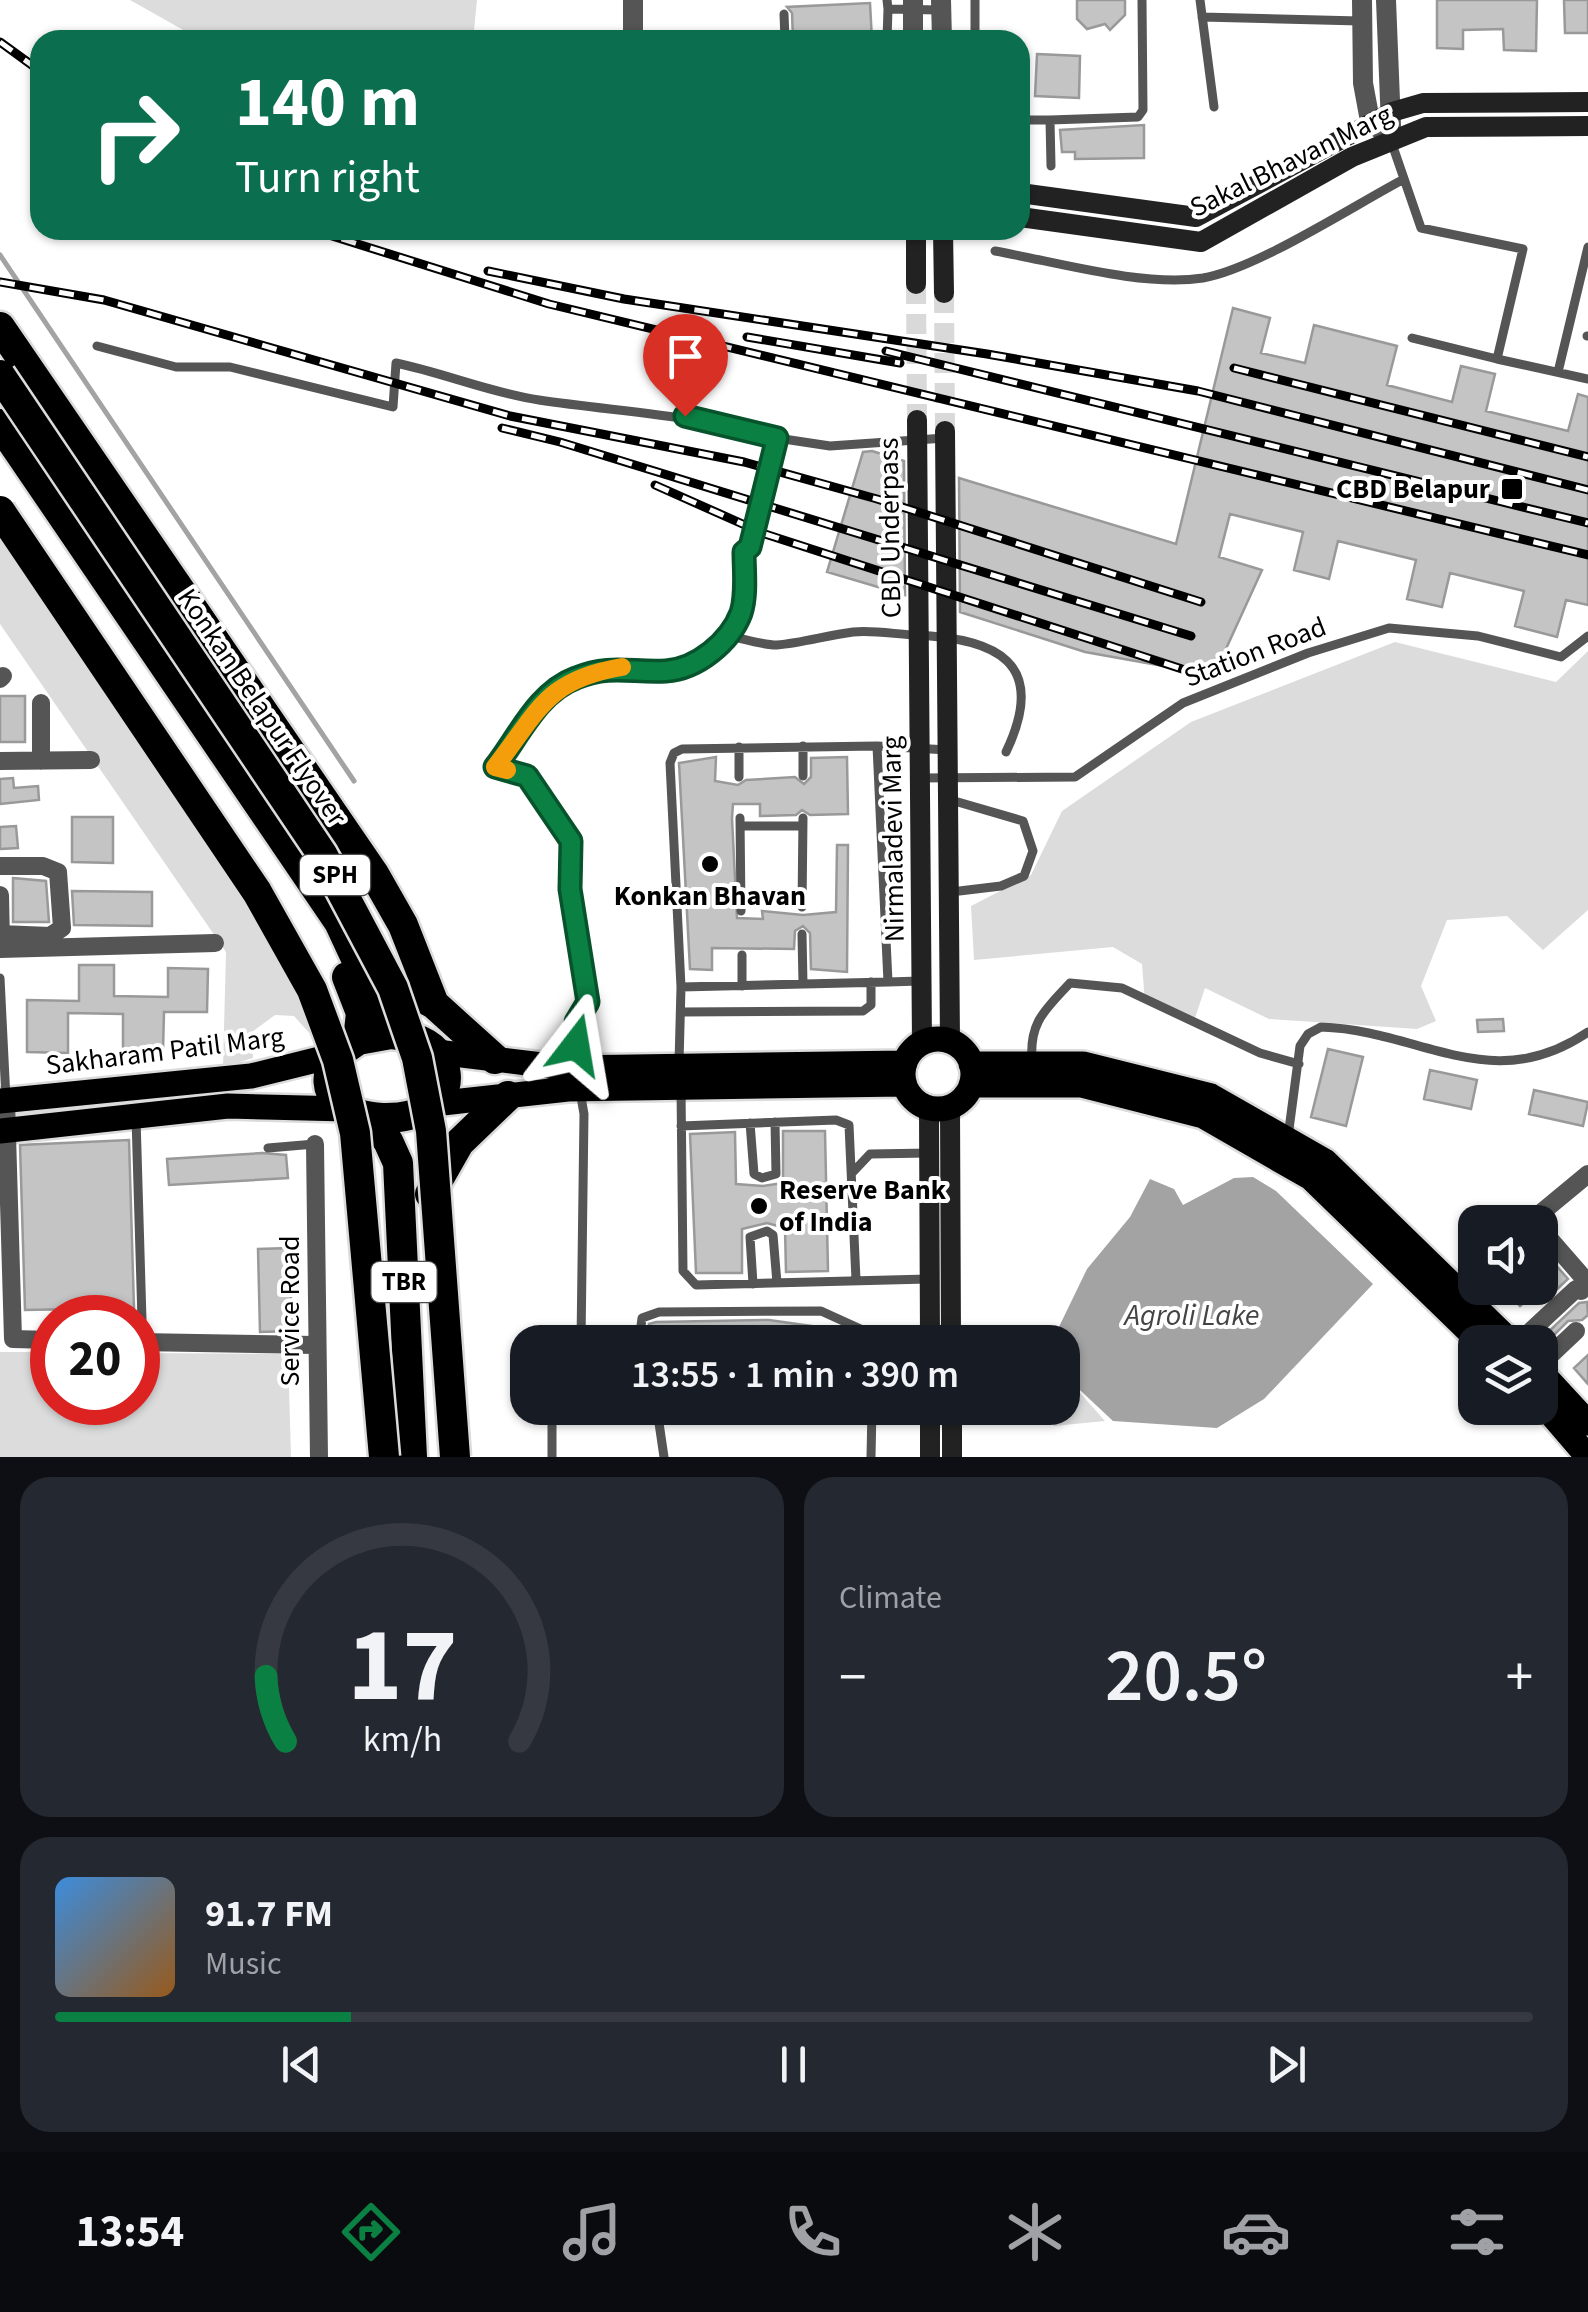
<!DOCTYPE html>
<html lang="en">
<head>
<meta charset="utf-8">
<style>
	body { margin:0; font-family:"Source Sans 3",sans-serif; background:#242831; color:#f1f3f6; height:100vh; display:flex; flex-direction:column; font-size:38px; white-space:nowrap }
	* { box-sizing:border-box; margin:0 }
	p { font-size:32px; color:#9ea1a6 }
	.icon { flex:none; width:55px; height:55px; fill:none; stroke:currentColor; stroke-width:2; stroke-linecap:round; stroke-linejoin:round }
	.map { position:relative; height:1457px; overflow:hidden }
	.sheet { display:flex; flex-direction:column; gap:20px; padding:20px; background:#0d0f14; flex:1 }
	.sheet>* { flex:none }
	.top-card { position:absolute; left:30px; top:30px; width:1000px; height:210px; border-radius:30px; box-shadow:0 2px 8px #0004; background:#0b6e4f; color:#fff; overflow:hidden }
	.controls { position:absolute; left:1458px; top:1205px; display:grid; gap:20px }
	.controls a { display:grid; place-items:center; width:100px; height:100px; border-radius:20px; background:#171b24; box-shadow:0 2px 8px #0004; font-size:50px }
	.speed { position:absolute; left:30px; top:1295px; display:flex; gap:20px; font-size:50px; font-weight:700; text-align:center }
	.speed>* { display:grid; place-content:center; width:130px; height:130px; border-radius:50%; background:#171b24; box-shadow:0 2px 8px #0004; line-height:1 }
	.speed .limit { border:15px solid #d22; background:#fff; color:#111 }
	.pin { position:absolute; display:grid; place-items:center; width:85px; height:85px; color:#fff; margin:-102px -42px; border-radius:50% 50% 50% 0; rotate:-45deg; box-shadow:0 0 10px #0007 }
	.pin .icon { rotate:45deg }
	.me { position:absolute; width:110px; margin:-55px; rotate:14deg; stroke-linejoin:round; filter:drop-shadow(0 0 8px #0008) }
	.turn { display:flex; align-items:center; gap:35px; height:210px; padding:0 40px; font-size:45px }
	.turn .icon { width:130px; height:130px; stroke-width:2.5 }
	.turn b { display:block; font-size:70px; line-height:85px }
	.big { font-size:75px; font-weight:600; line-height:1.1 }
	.sheet .card { flex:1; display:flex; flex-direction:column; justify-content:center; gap:15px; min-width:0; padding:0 35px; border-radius:30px; background:#242831 }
	.sheet .dial { align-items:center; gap:0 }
	.dial svg { height:260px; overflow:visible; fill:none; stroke:#363941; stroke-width:7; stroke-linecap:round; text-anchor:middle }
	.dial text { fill:#f1f3f6; stroke:none }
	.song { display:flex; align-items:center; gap:30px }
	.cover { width:120px; height:120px; border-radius:15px; background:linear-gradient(135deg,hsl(210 70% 55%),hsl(30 70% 35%)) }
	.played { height:10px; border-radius:5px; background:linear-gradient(90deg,#0b8043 20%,#363941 20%) }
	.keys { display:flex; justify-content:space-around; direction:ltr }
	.heat { display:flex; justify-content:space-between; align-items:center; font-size:55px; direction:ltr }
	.sheet .tiles { flex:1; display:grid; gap:20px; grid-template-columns:1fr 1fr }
	.card:last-child { grid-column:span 2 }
	.trip { position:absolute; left:510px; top:1325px; width:570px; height:100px; border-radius:30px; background:#171b24; box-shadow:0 2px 8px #0004; font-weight:600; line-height:100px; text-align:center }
	.dock { display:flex; height:160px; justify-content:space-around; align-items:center; background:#090b0e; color:#9ea1a6 }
	.dock .icon { width:70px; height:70px }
	.dock .active { color:#0b8043 }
	.dock b { font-size:45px; color:#f1f3f6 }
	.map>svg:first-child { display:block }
</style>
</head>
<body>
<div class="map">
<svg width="1588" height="1457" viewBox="0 0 1588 1457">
	<rect width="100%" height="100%" fill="#fff"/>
	<!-- green -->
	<path fill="#dcdcdc" d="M130 0H477L473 40H201Z
		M0 526 277 950 319 1044 294 1016 275 1015 252 1032 253 1058 223 1067 226 952 0 624Z
		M1395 642 1556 682 1588 651V910L1543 950 1507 916 1447 920 1421 986 1436 1021 1417 1029 1269 1019 1205 988 1195 1018 1145 1003 1142 964 1113 947 974 960 971 906 1031 875 1062 811 1191 722Z
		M0 1352H52V1402H138V1353L288 1354 291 1457H0Z
		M1063 1377H1066L1105 1421 1054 1426 1037 1408H1062Z"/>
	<!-- water -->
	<path fill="#a3a3a3" d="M1253 1177 1276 1191 1373 1284 1264 1399 1217 1428 1113 1421 1066 1377 1062 1342 1056 1333 1087 1269 1130 1217 1150 1179 1174 1189 1183 1205 1234 1178Z"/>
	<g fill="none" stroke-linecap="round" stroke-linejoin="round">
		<!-- stream -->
		<path stroke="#a3a3a3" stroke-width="5" d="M0 255 354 781"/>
	</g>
	<!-- building -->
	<path fill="#c4c4c4" stroke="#999" stroke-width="2.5" d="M1077 0H1125V15L1110 30 1105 24 1087 29 1077 19Z
		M1437 0H1537L1536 51 1504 50 1503 29 1463 30V49L1437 48Z
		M1564 0H1588V33H1565Z
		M870 3 872 40H793L792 13 787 7Z
		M1037 54 1080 56 1079 98 1035 96Z
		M1144 125V158L1075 159V152H1062L1060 130Z
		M1233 308 1270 318 1261 353 1305 363 1314 325 1397 346 1387 385 1452 402 1461 366 1495 374 1486 411 1568 431 1578 394 1588 397V605L1566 600 1557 637 1515 626 1524 591 1450 573 1442 607 1407 599 1416 560 1338 541 1329 579 1294 570 1303 532 1230 514 1219 557 1262 570 1214 675 1085 652 960 612 959 478 1176 544Z
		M872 451 904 461 905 595 827 572 863 452Z
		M0 696H25V742H0Z
		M716 757 715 781 738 785 746 780 795 777 804 784 811 777V758L847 757 848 814 810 815 802 810 796 815 760 816V804H733L732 818 737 918 763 919 762 911 803 915 836 912 837 845H848L847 972 811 969 810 933 803 926 795 931 794 949 712 948V970L690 969 679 763Z
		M13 778 14 788 38 786 39 800 0 804V779Z
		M72 817H113V863L72 862Z
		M16 826 18 848 0 849V827Z
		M13 878 46 881 49 922H13Z
		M72 891 152 892V926L74 925Z
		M79 965H114V996L168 997V968L208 969 207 1012H164L163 1051 123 1050V1014L68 1013V1053L27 1052V1000L79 1001Z
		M1503 1019 1504 1031 1478 1032 1477 1020Z
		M1328 1049 1363 1057 1346 1126 1311 1117Z
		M1430 1070 1477 1080 1471 1109 1424 1099Z
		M1534 1090 1588 1102 1583 1126 1529 1114Z
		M783 1131H825L828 1271 786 1272 785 1228 767 1223 742 1229V1273H696L690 1134 735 1132 736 1184 763 1186 783 1183Z
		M129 1140 134 1308 25 1310 20 1145Z
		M262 1153 286 1155 288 1178 169 1185 167 1159Z
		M1540 1247 1568 1279 1553 1293 1540 1279Z
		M289 1248 292 1331 260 1332 258 1249Z
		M1503 1288H1542L1520 1306Z
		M1587 1302 1588 1315 1582 1320 1568 1321 1551 1338 1547 1333 1579 1303Z
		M769 1320 825 1328 840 1342H647L649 1324 656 1322Z
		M1588 1355V1384L1574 1368Z"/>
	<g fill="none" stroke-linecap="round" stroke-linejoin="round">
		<!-- secondary-tunnel -->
		<path stroke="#d9d9d9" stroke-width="20" stroke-dasharray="20 10" stroke-linecap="butt" d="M916 284 917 420
			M944 293 945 431"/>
		<!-- primary casing -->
		<g stroke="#dbdbdb" stroke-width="30">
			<path id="primary" d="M903 1074a35 35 0 1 1 70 0a35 35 0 1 1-70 0Z
				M437 1052 567 1068 905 1063
				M971 1064H1083L1211 1096 1325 1161 1511 1342
				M971 1085H1081L1203 1116 1311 1178 1480 1342
				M0 1101 251 1076 336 1055
				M434 1104 568 1089 904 1084
				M0 1131 228 1106 346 1109
				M1540 1371 1588 1423
				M1540 1401 1588 1457"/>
		</g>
		<!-- motorway casing -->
		<g stroke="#dbdbdb" stroke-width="35">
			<path id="motorway" d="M0 327 374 874 403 925 434 1004
				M0 424 339 922 391 1034
				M347 977 361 1013 358 1040
				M419 996 434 1004 495 1059
				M391 1034C412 1036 435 1042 443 1063 471 1138 290 1137 336 1055L358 1040Z
				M368 1117 388 1141 398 1163 412 1457
				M430 1194 459 1143 508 1096"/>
		</g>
		<!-- service -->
		<path stroke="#555" stroke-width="9" d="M887 0 888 9 939 10
			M1200 0 1214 107
			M784 14 785 40
			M1202 17 1360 21
			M887 40 888 9
			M975 40V0
			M1020 120H1050L1051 166
			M1050 120 1138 117 1143 110 1142 0
			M1391 141 1421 228 1523 249 1497 359 1588 379
			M995 251C1057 262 1141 287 1203 278 1256 269 1353 206 1404 179
			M1587 336H1588
			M1412 338 1497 359
			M97 346 176 367H230L393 407 396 363C444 373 491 393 539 400 620 412 698 415 777 438
			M1558 372 1588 247
			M725 635 741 614 744 552 749 547 777 438 830 446 945 438
			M803 746V776
			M877 746 948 750
			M739 747V777
			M920 778 1075 777 1183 703 1308 653 1389 628 1478 636 1561 657 1588 636
			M951 800 1023 821 1033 851 1024 876 1001 886 951 892
			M740 818 741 911
			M740 826H803
			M741 903 802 901
			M802 907 803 818
			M802 934 803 984
			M742 955V986
			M0 978 6 1099
			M888 982 920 981
			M681 1012 863 1011 871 1005V982
			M1032 1061C1029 1022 1045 1010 1070 983L1122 988 1260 1053 1299 1064
			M679 1063 681 987 888 982 877 746 682 749 674 753 670 763 681 987
			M576 1065V1022L588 1002 570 889 571 841 527 777 495 767C519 736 536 700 571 681 627 649 679 698 725 635 741 638 761 645 777 645 802 643 828 635 853 632 873 630 894 634 914 635 996 638 1049 662 1006 752
			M681 1089 683 1271 696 1285 928 1279
			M580 1091 584 1114 581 1342
			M136 1118 142 1320
			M750 1123 754 1174 762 1178 776 1174 775 1122
			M681 1126 836 1120 849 1125 856 1280
			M1288 1137 1300 1046 1308 1034 1321 1027C1421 1030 1491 1098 1588 1032
			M268 1148 315 1144
			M852 1173 870 1154 929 1153
			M753 1284 750 1237 767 1231 773 1235 777 1283
			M639 1342 642 1318 659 1312 821 1311 876 1336 930 1334
			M552 1408V1457
			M664 1457 659 1423 669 1408
			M871 1457 872 1408"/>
		<!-- minor -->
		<path stroke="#555" stroke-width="18" d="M0 679 3 676
			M0 761 91 760
			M41 761V703
			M0 866H43L58 872 62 928 50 936 0 934
			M0 895 1 943
			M0 949 215 943
			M6 1101 13 1339 52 1340
			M315 1144 319 1457
			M1530 1222 1588 1174
			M1540 1228 1588 1283
			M138 1342 315 1345
			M1519 1342 1576 1289 1581 1291
			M1540 1365 1576 1331"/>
		<!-- tertiary -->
		<path stroke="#555" stroke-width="20" d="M913 0V40
			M941 0 942 40
			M1362 0 1363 83 1370 121 1390 138
			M1386 0 1391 126
			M633 40V0"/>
		<!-- secondary -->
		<path stroke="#222" stroke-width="20" d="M1020 193 1196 217 1392 112 1423 103 1588 102
			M1020 217 1201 242 1352 157 1426 127 1588 126
			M916 230V284
			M943 230 944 293
			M917 420 922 1043
			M945 431 950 1042
			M950 1107 951 1342
			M929 1108 930 1342
			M930 1408V1457
			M952 1408V1457"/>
		<!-- primary -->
		<use href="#primary" stroke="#000" stroke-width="25"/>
		<!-- motorway -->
		<use href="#motorway" stroke="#000" stroke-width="30"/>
		<!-- rail casing -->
		<g stroke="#000" stroke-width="9">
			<path id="rail" d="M0 42 40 71
				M313 230 549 304 1588 555
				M488 271 624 299 987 354 1198 391 1588 490
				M0 282 104 300 510 416 744 462 877 499 1201 602
				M747 337 900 363
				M886 351 1588 523
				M1234 368 1588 457
				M502 428 560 442 1191 636
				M655 485 765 534 1182 669"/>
		</g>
		<!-- rail -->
		<use href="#rail" stroke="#fff" stroke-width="5" stroke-dasharray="15" stroke-linecap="butt"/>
		<!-- motorway-bridge casing -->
		<g stroke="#dbdbdb" stroke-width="35" stroke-linecap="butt">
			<path id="motorway-bridge" d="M0 375 322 854 393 988 417 1058 431 1131 455 1457
				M0 511 257 892 312 990 338 1060 355 1133 384 1457"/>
		</g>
		<!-- motorway-bridge -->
		<use href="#motorway-bridge" stroke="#000" stroke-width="30"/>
	</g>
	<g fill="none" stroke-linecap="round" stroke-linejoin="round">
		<!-- route casing -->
		<g stroke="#07532c" stroke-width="25">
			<path id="route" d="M576 1045V1022L588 1002 570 889 571 841 527 776 495 767C519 736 538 692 576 678 611 664 631 673 666 671 697 669 730 642 741 613 747 595 744 570 744 552L750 547 777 438 685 416"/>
		</g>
		<!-- route -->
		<use href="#route" stroke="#0b8043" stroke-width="18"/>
		<!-- slow -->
		<path stroke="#f59e0b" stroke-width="18" d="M507 770 495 767C539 711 545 680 622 667"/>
	</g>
	<!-- markers -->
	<g fill="#000" stroke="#fff" stroke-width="4">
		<rect x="1500" y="477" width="24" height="24" rx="5"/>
		<circle cx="710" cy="864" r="10"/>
		<circle cx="759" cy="1206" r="10"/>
	</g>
	<g text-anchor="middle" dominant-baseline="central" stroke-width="8" stroke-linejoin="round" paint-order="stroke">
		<!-- shield labels -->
		<g fill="#fff" stroke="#4c4c4c" stroke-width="2.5">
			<rect x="300" y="855" width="70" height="40" rx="8"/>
			<rect x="371.5" y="1262" width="65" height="40" rx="8"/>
		</g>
		<g font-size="25" font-weight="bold" fill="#000">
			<text x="335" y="875">SPH</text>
			<text x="404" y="1282">TBR</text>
		</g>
		<!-- street labels -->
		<g font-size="28" fill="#000" stroke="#fff">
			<text transform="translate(1291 161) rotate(-26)">Sakal Bhavan Marg</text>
			<text transform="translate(890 528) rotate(-91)">CBD Underpass</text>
			<text transform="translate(1255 652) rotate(-21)">Station Road</text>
			<text transform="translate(262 707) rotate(56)">Konkan Belapur Flyover</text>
			<text transform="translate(893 839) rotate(-91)">Nirmaladevi Marg</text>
			<text transform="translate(165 1051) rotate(-7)">Sakharam Patil Marg</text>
			<text transform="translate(290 1311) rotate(-90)">Service Road</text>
		</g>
		<!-- poi labels -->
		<g font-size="28" font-weight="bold" fill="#000" stroke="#fff" text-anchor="end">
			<text x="1490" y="489">CBD Belapur</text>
			<text x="710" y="896" text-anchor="middle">Konkan Bhavan</text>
			<text x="779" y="1190" text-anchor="start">Reserve Bank<tspan x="779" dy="32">of India</tspan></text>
		</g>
		<!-- water labels -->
		<g font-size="30" font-style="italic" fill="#444" stroke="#fff">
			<text x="1192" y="1315">Agroli Lake</text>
		</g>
	</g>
</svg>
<div class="controls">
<a><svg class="icon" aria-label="sound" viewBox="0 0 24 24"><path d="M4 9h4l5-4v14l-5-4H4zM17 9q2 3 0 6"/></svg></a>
<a><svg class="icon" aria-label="layers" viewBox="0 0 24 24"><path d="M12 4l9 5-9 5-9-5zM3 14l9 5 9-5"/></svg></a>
</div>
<div class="speed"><div class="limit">20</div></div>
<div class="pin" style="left:685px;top:416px;background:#d93025"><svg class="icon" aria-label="arrive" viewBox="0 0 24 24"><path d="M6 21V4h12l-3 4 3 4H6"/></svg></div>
<svg class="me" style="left:576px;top:1045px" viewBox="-20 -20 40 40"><path d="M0-17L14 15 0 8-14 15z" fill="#0b8043" stroke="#fff" stroke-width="4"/></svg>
<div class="trip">13:55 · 1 min · 390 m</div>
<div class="top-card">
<div class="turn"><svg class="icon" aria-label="right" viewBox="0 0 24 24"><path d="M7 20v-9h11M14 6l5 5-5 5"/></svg><div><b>140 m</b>Turn right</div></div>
</div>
</div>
<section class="sheet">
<div class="tiles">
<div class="card dial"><svg viewBox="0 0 100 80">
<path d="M14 69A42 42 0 1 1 86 69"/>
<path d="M14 69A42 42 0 0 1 8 49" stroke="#0b8043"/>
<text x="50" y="56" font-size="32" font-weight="700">17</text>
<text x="50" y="72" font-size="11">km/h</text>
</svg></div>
<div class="card"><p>Climate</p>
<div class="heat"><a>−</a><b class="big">20.5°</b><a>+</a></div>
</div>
<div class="card">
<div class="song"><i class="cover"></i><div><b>91.7 FM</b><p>Music</p></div></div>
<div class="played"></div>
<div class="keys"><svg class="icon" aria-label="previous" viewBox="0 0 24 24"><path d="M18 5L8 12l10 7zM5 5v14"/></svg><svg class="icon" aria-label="pause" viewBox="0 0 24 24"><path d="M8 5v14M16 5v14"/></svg><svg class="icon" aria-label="next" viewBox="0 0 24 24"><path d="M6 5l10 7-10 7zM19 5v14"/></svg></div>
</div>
</div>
</section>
<nav class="dock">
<b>13:54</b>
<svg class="icon active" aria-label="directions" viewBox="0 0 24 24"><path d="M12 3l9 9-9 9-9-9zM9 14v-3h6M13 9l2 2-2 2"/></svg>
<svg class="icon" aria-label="music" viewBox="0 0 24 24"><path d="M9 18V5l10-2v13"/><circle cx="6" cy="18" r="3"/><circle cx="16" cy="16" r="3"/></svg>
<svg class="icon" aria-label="phone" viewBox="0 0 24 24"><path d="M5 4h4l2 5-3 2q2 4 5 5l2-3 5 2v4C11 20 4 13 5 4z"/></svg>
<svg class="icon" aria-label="climate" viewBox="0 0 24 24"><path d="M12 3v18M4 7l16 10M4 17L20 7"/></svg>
<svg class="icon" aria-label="car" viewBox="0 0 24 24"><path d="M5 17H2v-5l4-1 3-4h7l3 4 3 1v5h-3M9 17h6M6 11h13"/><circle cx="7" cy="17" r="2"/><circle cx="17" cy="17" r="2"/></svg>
<svg class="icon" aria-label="filters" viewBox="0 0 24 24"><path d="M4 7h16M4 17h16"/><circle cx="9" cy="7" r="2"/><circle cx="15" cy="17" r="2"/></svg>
</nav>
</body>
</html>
